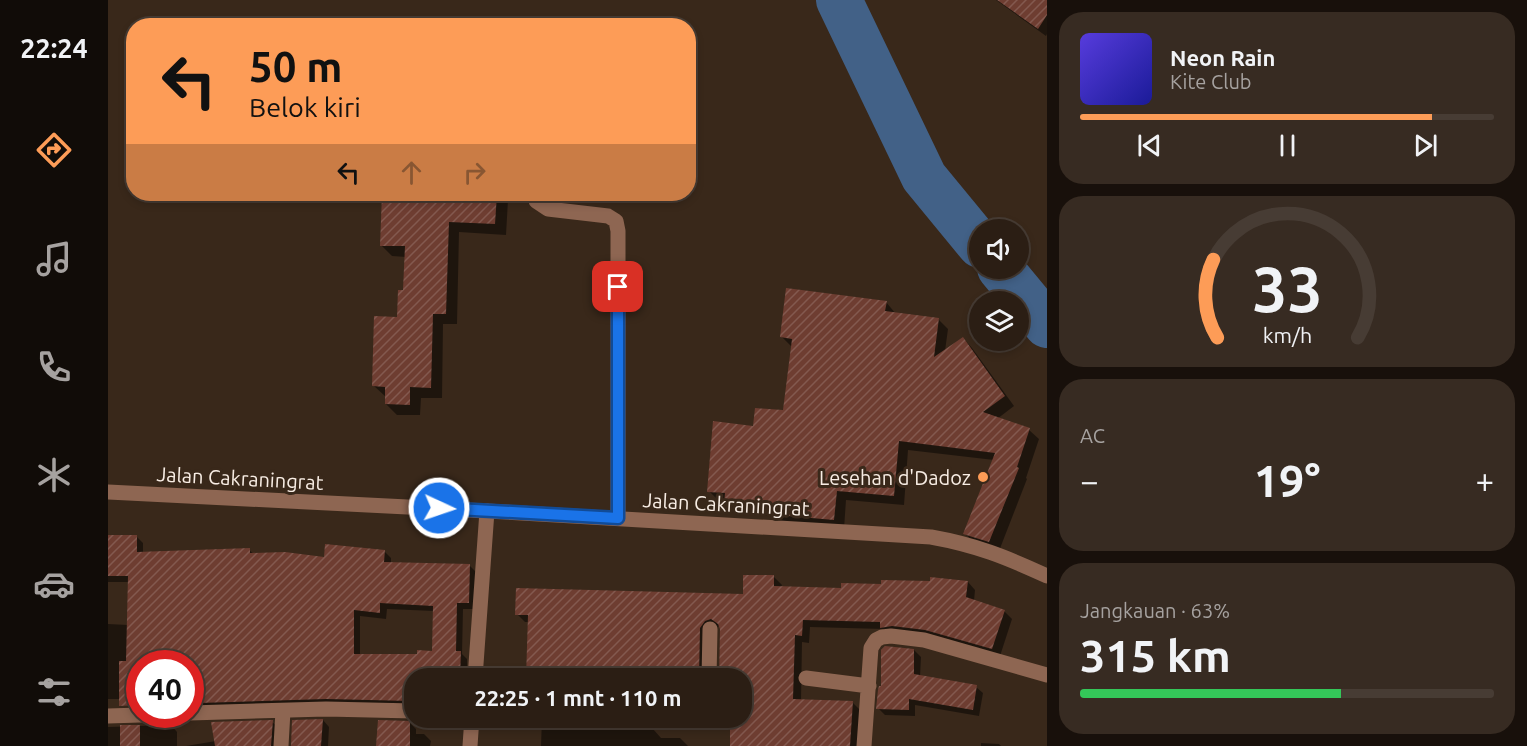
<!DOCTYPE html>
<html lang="id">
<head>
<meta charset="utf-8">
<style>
	body { margin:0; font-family:Ubuntu,sans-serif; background:#372b22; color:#f1f3f6; height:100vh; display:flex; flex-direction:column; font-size:22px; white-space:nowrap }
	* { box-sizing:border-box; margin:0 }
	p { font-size:20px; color:#a6a2a0 }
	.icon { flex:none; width:33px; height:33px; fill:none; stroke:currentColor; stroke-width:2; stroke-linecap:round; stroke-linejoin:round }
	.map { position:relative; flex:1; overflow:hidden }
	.drawer { display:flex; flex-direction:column; gap:12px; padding:12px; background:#18100b; width:480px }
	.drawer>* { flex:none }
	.guide { position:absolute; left:18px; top:18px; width:570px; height:183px; border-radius:24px; box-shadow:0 3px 9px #0003,0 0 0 2px #473c34; background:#fd9c57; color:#111; overflow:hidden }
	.controls { position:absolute; left:861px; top:219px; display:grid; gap:12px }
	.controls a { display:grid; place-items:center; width:60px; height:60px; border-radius:50%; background:#2b1e14; box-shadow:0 3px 9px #0003,0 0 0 2px #473c34; font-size:30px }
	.speed { position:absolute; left:18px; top:650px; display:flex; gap:12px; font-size:30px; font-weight:700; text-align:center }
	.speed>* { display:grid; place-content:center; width:78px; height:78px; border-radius:50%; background:#2b1e14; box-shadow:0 3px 9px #0003,0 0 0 2px #473c34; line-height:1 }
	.speed .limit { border:9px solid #d22; background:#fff; color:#111 }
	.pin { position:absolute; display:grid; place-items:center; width:51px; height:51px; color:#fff; margin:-26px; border-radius:12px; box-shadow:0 3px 9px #0006 }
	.me { position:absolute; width:66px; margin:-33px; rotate:93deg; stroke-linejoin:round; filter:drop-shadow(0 0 4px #0008) }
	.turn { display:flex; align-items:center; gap:21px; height:126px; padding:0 24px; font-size:27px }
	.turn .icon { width:78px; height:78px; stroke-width:2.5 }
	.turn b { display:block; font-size:42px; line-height:51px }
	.lanes { display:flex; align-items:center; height:57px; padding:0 24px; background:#0003; justify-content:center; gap:30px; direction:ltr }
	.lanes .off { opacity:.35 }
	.big { font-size:45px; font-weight:700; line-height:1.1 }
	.drawer .widget { flex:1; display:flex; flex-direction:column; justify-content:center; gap:9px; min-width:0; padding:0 21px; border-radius:24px; background:#372b22 }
	.drawer .dial { align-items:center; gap:0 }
	.dial svg { height:156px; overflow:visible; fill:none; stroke:#473c34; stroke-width:7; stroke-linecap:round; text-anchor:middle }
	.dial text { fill:#f1f3f6; stroke:none }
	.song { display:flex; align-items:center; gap:18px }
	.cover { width:72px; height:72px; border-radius:9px; background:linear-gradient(135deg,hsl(250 70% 55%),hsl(240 70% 35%)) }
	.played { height:6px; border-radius:3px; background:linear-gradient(90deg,#fd9c57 85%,#473c34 85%) }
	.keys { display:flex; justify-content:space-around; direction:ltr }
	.heat { display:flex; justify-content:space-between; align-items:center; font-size:33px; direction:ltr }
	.charge { height:9px; border-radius:4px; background:linear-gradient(90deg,#34c759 63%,#473c34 0) }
	.trip { position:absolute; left:296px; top:668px; width:348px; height:60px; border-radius:24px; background:#2b1e14; box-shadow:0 3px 9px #0003,0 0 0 2px #473c34; font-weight:700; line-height:60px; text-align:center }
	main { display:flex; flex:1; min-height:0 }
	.menu { display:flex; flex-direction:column; width:108px; justify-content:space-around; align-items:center; background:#110c08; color:#a6a2a0 }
	.menu .icon { width:42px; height:42px }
	.menu .on { color:#fd9c57 }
	.menu b { font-size:27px; color:#f1f3f6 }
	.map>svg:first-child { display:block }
</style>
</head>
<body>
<main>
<nav class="menu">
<b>22:24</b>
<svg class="icon on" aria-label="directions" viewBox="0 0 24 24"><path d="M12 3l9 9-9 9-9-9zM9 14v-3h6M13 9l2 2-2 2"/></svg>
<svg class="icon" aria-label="music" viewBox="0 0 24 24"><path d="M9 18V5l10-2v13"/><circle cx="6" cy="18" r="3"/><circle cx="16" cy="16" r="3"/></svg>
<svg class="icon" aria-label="phone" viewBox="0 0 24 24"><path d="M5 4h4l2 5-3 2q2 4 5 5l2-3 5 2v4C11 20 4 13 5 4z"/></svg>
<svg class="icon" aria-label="climate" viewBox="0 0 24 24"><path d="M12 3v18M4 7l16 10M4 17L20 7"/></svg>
<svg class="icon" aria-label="car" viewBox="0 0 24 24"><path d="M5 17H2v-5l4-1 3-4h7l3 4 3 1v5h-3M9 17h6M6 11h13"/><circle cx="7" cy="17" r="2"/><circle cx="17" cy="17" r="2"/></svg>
<svg class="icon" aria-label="filters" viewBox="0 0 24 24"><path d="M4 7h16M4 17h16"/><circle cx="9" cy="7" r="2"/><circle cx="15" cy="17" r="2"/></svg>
</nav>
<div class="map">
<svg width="939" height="746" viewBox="0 0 939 746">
	<defs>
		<pattern id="building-hatch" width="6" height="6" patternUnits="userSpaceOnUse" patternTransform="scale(1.5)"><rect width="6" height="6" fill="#6e3d31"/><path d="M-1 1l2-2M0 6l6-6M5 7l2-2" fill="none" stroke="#83594f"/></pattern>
	</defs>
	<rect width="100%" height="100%" fill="#39281a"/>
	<!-- shadow -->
	<path fill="#0007" fill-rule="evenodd" d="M888 0H939V34L938 36Z
		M275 194H393L400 200 398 235 351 232 349 324H335L334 398H313L312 415H289L278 404V397L266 386 291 319 297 292 298 257 284 256 273 245Z
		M778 302 788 314 830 319 840 329 837 351 855 338 864 348 906 406 889 419 921 430 931 439 918 478 919 479 891 551 867 543 857 534 886 460 800 450 796 505 738 500 736 529 669 523 662 516 628 513 618 502 611 501 601 491 647 427 676 412 684 347 674 337Z
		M28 536 35 543V553L141 550 146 554 217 559 276 551 283 558V564L361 565 368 572 367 609H355L354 654 359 659V678H306V707L91 709 82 700V663H32V699H0V624L20 625 21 582H0V557ZM279 609 326 611V652L311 656 252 655V616L278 619Z
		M666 577 674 585 673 587 734 589 860 582 867 590 866 601 896 611 904 619 892 656 781 635 775 629 702 627 701 643 694 642 693 701 744 702 752 710 751 746H623L624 723H614L608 717H633V678H612L613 628 612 626 604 628 599 678H397V672H420L421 622H417L409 614 636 595Z
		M806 650 813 657 812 677 868 687 875 693 871 716 807 705V716L777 715 770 708Z
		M434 717H528L522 724 523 727 545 729 553 738H572L580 746H433Z
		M215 720 221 727 220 746H184Z
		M164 722 171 728 170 746H78L108 741Z
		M301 722 308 729V734H316L323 741 322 746H269Z
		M63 725 69 732V746H0V727Z
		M873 743 891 744 893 746H873Z"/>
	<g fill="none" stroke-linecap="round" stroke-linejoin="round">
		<!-- river -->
		<path stroke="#426187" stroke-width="46" d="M731 0 816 177 872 245
			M892 268 939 325"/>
	</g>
	<!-- building -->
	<path fill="url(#building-hatch)" fill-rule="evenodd" d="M889 0H939V15L930 29Z
		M274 194H389L387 224 341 222 338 314H325L323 388 302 387V405L277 404V387L264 386 266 316 289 317 290 290H295L297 246H272Z
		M678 288 779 301 777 311 831 318 826 357 855 337 897 396 875 412 922 428 909 467 911 468 881 542 855 534 887 453 791 441 786 496 729 491 726 520 658 514V508L616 504 617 493 599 492 605 421 645 426 647 408 675 410 684 339 672 337Z
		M0 535H29V552L142 548V553L177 552 216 557 217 544 277 550 276 562 362 564 361 603H349L348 651H353L352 678H302V701L218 699 91 703V676H82V663H32V705L11 706V661H18L20 576H0ZM272 603 325 606 324 651 309 650V654H246V610L272 613Z
		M635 575H666V586L733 588V583L773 584V580L822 581V577L860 581 858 597 897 610 884 649 817 630 784 626 772 628V622L695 620 694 636 687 635 685 699 745 701 742 746H622V726H633V678H611L612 629 610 624 603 619 597 621 592 628 591 678H578V670L502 668V678H418L420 615H407L408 588 635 594Z
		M777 646 806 649V674L869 685 865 710 801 699V710L768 709 770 690 771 686H773V650Z
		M215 719 213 746H183L184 720Z
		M165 720 163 746H107L103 722Z
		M270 720 302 721V746H268Z
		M12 725H32V746H12Z"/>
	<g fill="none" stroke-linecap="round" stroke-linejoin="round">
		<!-- minor -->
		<path stroke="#8e6652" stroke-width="15" d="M427 194 428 201 440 209 500 216 508 221 510 231V518
			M367 678 379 511
			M601 678 602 629
			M698 678 761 686
			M82 713 218 709 306 711
			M0 716 64 714
			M525 717 577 719 590 717
			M173 746 175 711
			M362 746 364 717
			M756 746 763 648 768 640 774 637 783 636 816 640 939 675"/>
		<!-- tertiary -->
		<path stroke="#8e6652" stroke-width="15" d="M0 492 379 511 823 537C868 545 898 557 939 576"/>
	</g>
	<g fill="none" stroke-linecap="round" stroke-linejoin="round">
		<!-- route casing -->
		<g stroke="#114b97" stroke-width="15">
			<path id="route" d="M331 508 510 518V287"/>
		</g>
		<!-- route -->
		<use href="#route" stroke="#1a73e8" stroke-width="10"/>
	</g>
	<!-- markers -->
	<circle fill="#fd9c57" stroke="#39281a" stroke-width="2" cx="875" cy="477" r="6"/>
	<g text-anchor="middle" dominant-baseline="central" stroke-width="6" stroke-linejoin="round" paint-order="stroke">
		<!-- poi labels -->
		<g font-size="20" fill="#f8ede4" stroke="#39281a" text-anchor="end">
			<text x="863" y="477">Lesehan d'Dadoz</text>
		</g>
		<!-- street labels -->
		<g font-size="20" fill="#f8ede4" stroke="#39281a">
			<text transform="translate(132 478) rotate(3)">Jalan Cakraningrat</text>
			<text transform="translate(618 504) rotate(3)">Jalan Cakraningrat</text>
		</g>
	</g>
</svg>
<div class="controls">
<a><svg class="icon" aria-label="sound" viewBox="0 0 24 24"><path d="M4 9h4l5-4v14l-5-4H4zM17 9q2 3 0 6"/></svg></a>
<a><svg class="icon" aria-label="layers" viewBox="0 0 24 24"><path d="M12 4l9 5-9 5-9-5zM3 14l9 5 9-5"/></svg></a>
</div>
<div class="speed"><div class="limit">40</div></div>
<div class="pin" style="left:510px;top:287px;background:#d93025"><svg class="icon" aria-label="arrive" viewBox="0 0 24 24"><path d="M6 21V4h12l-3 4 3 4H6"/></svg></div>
<svg class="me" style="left:331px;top:508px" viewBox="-20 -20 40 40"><circle r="17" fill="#1a73e8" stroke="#fff" stroke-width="3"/><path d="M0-11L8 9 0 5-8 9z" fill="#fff"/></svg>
<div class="trip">22:25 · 1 mnt · 110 m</div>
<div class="guide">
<div class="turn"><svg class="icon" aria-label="left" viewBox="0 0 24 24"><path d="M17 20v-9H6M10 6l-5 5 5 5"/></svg><div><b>50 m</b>Belok kiri</div></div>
<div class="lanes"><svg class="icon" aria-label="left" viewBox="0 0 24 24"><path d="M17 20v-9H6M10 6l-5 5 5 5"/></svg><svg class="icon off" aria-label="ahead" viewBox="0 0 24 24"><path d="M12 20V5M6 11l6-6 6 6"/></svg><svg class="icon off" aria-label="right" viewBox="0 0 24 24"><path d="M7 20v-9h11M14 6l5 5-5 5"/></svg></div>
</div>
</div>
<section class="drawer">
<div class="widget">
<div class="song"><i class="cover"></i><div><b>Neon Rain</b><p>Kite Club</p></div></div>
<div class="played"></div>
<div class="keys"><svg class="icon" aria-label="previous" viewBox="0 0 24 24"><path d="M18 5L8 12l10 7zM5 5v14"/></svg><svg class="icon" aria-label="pause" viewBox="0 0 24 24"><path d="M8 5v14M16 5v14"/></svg><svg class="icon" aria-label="next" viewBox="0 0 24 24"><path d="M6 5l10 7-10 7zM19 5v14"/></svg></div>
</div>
<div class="widget dial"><svg viewBox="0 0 100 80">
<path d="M14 69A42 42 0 1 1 86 69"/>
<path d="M14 69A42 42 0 0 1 12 29" stroke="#fd9c57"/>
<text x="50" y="56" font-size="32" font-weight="700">33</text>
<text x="50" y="72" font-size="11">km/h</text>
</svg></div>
<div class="widget"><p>AC</p>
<div class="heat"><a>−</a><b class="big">19°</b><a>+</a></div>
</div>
<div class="widget"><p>Jangkauan · 63%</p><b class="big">315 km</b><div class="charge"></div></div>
</section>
</main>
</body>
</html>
